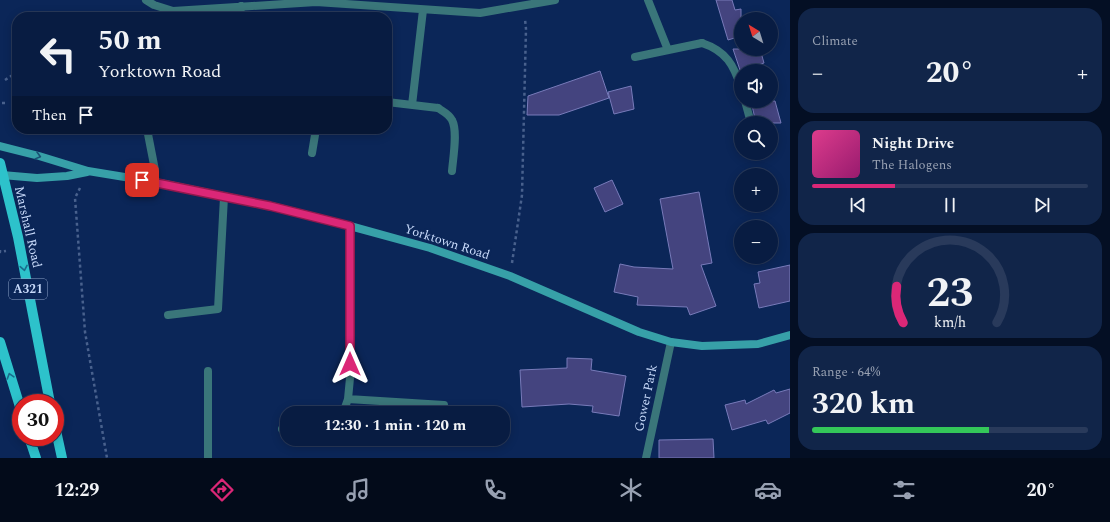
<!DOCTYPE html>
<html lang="en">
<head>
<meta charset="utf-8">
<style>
	body { margin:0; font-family:Spectral,serif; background:#112549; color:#f1f3f6; height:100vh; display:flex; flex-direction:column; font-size:15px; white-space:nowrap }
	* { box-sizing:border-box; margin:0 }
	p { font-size:13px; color:#98a1b2 }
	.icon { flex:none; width:22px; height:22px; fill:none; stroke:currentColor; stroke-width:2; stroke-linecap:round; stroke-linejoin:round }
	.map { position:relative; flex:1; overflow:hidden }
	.details { display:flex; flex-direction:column; gap:8px; padding:8px; background:#040f24; width:320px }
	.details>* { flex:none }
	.top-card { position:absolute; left:12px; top:12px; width:380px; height:122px; border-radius:16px; box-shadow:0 2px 10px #0003,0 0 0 1px #293a5b; background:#081c42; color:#f1f3f6; overflow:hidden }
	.needle { width:26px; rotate:322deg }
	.tools { position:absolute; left:734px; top:12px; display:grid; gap:8px }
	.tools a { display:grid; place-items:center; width:44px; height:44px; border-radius:50%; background:#081c42; box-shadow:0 2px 10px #0003,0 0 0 1px #293a5b; font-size:20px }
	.speed { position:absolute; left:12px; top:394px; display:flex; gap:8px; font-size:20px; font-weight:700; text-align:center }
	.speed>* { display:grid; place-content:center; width:52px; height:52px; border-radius:50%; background:#081c42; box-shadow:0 2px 10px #0003,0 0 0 1px #293a5b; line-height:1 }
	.speed .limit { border:6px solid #d22; background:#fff; color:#111 }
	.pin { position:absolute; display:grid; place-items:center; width:34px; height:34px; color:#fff; margin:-17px; border-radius:8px; box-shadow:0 2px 6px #0006 }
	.me { position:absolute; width:44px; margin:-22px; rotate:0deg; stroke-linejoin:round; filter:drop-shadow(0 0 3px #0008) }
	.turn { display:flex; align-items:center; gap:14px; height:84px; padding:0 20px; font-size:18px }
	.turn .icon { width:52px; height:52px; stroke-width:2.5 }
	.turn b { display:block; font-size:28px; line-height:34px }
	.then { display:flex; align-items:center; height:38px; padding:0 20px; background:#0003; gap:8px; font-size:15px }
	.big { font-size:30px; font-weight:700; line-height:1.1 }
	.details .card { flex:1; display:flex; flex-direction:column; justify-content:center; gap:6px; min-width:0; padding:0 14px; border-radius:16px; background:#112549 }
	.details .dial { align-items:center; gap:0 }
	.dial svg { height:104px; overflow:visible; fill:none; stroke:#293a5b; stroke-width:7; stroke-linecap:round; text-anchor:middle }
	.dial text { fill:#f1f3f6; stroke:none }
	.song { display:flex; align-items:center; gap:12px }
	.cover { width:48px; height:48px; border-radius:6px; background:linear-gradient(135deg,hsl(330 70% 55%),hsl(320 70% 35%)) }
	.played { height:4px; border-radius:2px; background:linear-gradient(90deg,#db2777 30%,#293a5b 30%) }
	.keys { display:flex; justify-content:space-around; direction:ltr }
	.heat { display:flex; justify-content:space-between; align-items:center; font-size:22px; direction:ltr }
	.charge { height:6px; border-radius:3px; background:linear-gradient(90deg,#34c759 64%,#293a5b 0) }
	.trip { position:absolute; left:280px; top:406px; width:230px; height:40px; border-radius:16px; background:#081c42; box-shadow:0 2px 10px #0003,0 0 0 1px #293a5b; font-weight:700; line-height:40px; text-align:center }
	.dock { display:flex; height:64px; justify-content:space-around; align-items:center; background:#030b1a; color:#98a1b2 }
	.dock .icon { width:28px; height:28px }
	.dock .selected { color:#db2777 }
	.dock b { font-size:18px; color:#f1f3f6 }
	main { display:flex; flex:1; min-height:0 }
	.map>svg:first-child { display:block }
</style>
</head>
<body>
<main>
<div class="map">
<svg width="790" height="458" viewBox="0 0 790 458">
	<rect width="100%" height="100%" fill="#0b2658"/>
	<!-- building -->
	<path fill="#44447f" stroke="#787bba" d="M716 0H732L735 10 741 9V36L728 40Z
		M733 49H760L764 63 740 70Z
		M600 71 609 98 559 115H527L528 96Z
		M631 86 634 109 614 114 608 92Z
		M751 101H775L781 123H756Z
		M612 180 623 204 605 212 594 188Z
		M699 192 712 263 701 265 716 306 690 315 687 307 637 305 638 297 614 292 620 264 634 267 673 269 660 199Z
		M790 265V301L759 308 754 284 760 283 758 272Z
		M567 358 592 359 591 370 626 376 619 416 592 412 593 406 569 404 522 407 520 370 567 368Z
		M790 389V413L768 424 766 420 732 430 725 405 745 400 746 404 774 390 776 393Z
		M713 439 714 458H659V440Z"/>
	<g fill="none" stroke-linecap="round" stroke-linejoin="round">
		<!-- path -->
		<path stroke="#49618d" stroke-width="2.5" stroke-dasharray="3 3" stroke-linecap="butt" d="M5 80 17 72
			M2 103H6
			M80 188 75 198 85 332 107 458
			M0 250V252L6 251
			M512 263 522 195 526 29 525 19"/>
		<!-- lane -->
		<path stroke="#3a767a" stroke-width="8" d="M702 43C726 51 734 65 741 88
			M745 101 751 123
			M438 108C444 112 449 114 452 120 458 131 453 158 452 171
			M312 153 316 129
			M168 315 218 309 224 197"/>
		<!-- street -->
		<path stroke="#3a767a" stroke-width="8" d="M146 0 154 5 173 11 316 2 480 13 555 0
			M648 0 668 50
			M240 17 241 6
			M635 57 702 43
			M387 102 438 108
			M412 105 423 10
			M147 129 155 170V182
			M208 371V458
			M348 399 444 405
			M343 413 348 399 350 378V226
			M282 429H287
			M646 458 671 342"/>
		<!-- secondary -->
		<path stroke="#37a0a8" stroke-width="8" d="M0 146 39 156 88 171 155 182 271 206 350 226 430 248 510 276 639 332 671 342 702 346 758 344 790 335
			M2 175 37 178 67 176 87 172"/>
		<!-- primary -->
		<path stroke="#2dc2cb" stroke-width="10" d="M0 163 18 237 50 403
			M0 342 21 410
			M55 426 62 458
			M29 437 36 458"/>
	</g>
	<!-- one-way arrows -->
	<defs><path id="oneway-chevron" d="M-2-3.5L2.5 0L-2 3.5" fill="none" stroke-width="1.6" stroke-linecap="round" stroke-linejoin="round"/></defs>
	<use stroke="#1a5174" href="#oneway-chevron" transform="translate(38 156) rotate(15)"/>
	<g stroke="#1a6c8c">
		<use href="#oneway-chevron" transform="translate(24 268) rotate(79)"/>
		<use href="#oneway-chevron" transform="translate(10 376) rotate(-107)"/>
	</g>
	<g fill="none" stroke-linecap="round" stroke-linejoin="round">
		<!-- route casing -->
		<g stroke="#8e194d" stroke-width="10">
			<path id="route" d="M142 180 270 206 350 226V364"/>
		</g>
		<!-- route -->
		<use href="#route" stroke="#db2777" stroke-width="7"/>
	</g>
	<g text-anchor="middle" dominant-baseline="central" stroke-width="4" stroke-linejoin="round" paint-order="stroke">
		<!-- shield labels -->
		<rect fill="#0b2658" stroke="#8fa4c9" stroke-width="1" x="9" y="279" width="38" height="20" rx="3"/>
		<g font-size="12" font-weight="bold" fill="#c8dafa">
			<text x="28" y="289">A321</text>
		</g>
		<!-- street labels -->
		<g font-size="13" fill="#c8dafa" stroke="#0b2658">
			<text transform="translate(28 227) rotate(77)">Marshall Road</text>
			<text transform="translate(447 242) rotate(18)">Yorktown Road</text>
			<text transform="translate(646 398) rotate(-78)">Gower Park</text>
		</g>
	</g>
</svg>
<div class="tools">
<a><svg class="needle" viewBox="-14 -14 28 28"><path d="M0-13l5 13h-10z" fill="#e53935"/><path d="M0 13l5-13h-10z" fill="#98a1b2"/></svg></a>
<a><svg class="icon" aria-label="sound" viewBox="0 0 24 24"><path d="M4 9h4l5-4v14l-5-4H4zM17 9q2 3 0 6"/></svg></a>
<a><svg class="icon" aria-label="search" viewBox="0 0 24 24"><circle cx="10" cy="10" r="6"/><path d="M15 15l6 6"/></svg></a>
<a>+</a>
<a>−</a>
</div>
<div class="speed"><div class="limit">30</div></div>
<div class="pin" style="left:142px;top:180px;background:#d93025"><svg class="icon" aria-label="arrive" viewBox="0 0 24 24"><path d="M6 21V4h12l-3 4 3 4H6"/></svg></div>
<svg class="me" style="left:350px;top:364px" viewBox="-20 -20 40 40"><path d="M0-17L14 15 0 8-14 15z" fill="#db2777" stroke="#fff" stroke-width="4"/></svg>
<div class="trip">12:30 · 1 min · 120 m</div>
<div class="top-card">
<div class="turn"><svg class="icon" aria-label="left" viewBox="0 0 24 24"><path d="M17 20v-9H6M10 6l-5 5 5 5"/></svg><div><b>50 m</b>Yorktown Road</div></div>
<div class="then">Then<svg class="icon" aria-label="arrive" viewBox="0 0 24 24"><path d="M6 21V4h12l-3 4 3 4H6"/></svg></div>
</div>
</div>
<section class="details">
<div class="card"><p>Climate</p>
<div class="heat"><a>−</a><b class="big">20°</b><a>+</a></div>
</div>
<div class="card">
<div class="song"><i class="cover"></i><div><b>Night Drive</b><p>The Halogens</p></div></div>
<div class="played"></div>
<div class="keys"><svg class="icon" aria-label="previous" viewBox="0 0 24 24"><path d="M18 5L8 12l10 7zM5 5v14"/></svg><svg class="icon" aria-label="pause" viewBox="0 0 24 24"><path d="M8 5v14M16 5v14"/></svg><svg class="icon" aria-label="next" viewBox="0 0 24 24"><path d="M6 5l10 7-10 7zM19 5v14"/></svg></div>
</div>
<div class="card dial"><svg viewBox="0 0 100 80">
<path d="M14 69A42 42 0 1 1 86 69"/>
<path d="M14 69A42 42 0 0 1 9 41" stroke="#db2777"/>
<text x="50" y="56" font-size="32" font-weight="700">23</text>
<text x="50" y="72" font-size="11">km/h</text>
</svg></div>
<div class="card"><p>Range · 64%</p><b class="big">320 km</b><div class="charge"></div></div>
</section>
</main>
<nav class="dock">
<b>12:29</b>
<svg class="icon selected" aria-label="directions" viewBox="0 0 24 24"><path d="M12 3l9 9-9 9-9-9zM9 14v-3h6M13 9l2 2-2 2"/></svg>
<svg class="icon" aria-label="music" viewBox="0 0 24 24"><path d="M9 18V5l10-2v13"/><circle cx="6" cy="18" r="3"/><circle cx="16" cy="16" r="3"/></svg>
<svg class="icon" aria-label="phone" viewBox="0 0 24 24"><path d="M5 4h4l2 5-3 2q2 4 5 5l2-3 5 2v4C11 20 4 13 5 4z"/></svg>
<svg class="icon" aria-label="climate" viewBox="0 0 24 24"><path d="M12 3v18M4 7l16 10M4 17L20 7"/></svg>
<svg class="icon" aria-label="car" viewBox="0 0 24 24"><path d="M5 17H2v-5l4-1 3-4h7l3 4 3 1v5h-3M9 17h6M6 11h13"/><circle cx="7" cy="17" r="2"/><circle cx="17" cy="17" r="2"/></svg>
<svg class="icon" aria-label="filters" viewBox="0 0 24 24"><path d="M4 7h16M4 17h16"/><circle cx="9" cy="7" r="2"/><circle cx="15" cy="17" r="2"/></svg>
<b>20°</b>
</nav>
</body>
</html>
